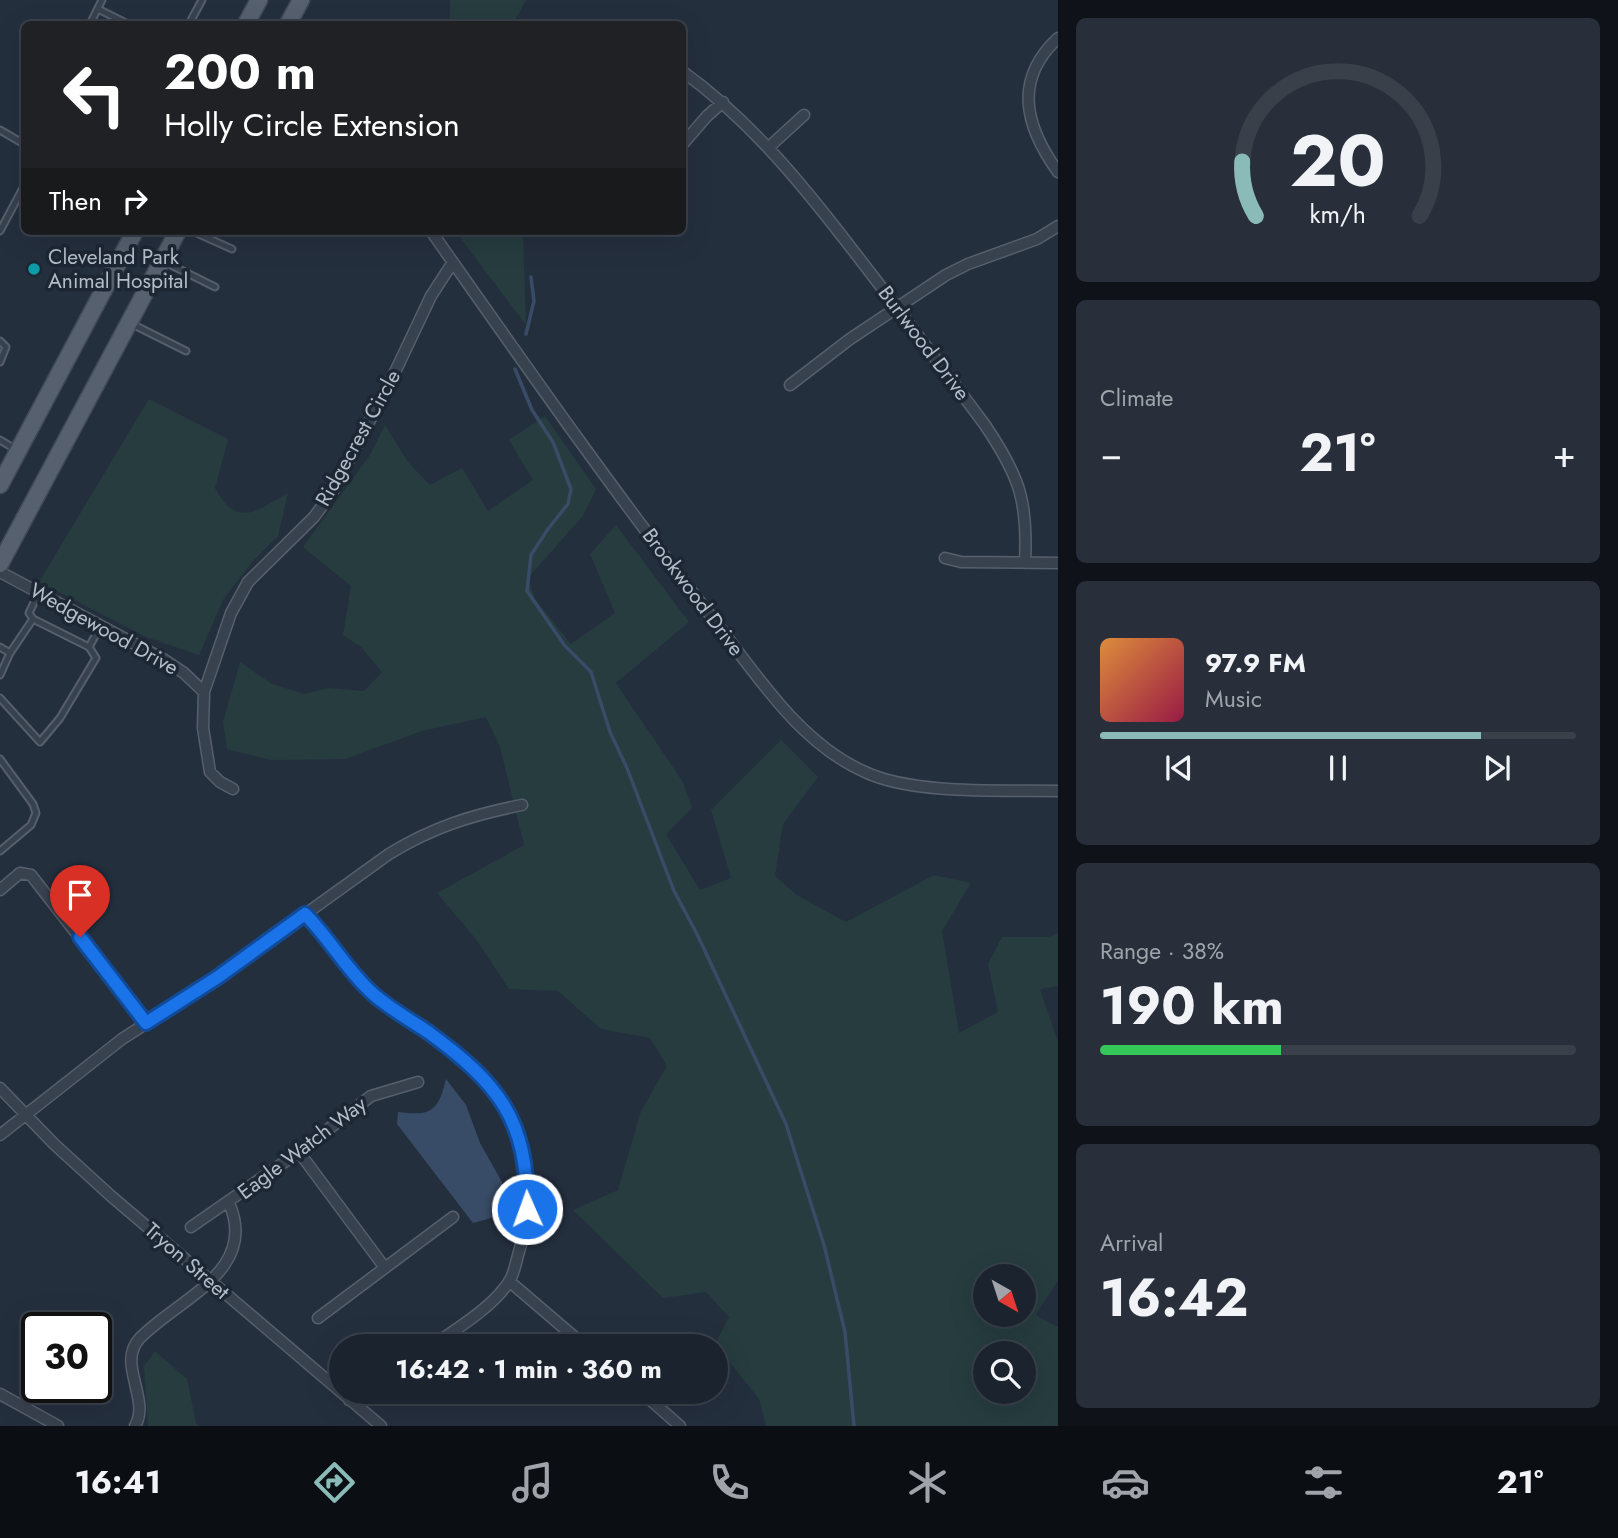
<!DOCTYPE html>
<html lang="en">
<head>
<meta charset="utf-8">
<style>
	body { margin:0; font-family:Jost,sans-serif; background:#282f3a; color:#f1f3f6; height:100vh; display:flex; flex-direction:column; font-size:26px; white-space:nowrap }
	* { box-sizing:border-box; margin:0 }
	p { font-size:23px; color:#a0a4aa }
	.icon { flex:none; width:38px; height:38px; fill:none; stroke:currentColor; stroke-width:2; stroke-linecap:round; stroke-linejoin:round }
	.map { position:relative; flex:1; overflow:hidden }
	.details { display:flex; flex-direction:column; gap:18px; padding:18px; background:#0f1319; width:560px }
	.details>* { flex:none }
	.banner { position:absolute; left:21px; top:21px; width:665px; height:214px; border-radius:10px; box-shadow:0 7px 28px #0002,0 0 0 2px #39404a; background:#202124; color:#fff; overflow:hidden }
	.needle { width:46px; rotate:141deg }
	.controls { position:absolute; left:973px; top:1264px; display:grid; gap:14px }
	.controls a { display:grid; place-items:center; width:63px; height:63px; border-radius:50%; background:#1b232e; box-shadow:0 7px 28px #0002,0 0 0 2px #39404a; font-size:35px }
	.speed { position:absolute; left:21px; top:1312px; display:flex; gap:14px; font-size:35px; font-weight:700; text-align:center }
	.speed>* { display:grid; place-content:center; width:91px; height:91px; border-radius:50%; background:#1b232e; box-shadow:0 7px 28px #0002,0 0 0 2px #39404a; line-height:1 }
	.speed .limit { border:4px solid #111; border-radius:10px; background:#fff; color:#111 }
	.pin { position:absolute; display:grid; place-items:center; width:60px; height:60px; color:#fff; margin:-72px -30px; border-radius:50% 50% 50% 0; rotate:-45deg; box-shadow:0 0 7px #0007 }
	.pin .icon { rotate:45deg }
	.me { position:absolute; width:77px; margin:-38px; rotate:358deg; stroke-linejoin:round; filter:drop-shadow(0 0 5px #0008) }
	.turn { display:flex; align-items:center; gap:24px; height:147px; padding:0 28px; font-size:32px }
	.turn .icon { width:91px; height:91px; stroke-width:2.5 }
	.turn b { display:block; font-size:49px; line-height:60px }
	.then { display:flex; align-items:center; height:66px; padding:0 28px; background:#0003; gap:14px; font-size:26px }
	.big { font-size:52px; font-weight:700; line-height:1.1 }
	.details .card { flex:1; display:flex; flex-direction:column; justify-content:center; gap:10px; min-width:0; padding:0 24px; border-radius:10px; background:#282f3a }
	.details .dial { align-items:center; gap:0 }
	.dial svg { height:182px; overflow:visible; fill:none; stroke:#39404a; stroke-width:7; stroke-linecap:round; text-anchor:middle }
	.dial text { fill:#f1f3f6; stroke:none }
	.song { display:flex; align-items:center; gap:21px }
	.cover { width:84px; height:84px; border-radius:10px; background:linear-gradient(135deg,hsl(30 70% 55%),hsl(340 70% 35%)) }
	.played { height:7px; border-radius:4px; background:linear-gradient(90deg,#8bbbb9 80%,#39404a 80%) }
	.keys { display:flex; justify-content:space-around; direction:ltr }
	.heat { display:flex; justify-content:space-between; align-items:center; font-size:38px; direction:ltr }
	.charge { height:10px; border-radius:5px; background:linear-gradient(90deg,#34c759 38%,#39404a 0) }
	.trip { position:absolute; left:329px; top:1334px; width:399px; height:70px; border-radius:35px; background:#1b232e; box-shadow:0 7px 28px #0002,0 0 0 2px #39404a; font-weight:700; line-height:70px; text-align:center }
	.tab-bar { display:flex; height:112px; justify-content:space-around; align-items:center; background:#0b0e12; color:#a0a4aa }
	.tab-bar .icon { width:49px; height:49px }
	.tab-bar .selected { color:#8bbbb9 }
	.tab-bar b { font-size:32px; color:#f1f3f6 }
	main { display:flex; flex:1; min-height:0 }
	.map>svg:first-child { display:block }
</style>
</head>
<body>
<main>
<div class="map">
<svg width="1058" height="1426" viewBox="0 0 1058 1426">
	<rect width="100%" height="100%" fill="#242f3e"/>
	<!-- green -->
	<path fill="#263c3f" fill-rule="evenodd" d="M450 0H526L513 24H450Z
		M455 231H523L526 325Z
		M149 399 228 439 215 488C237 529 256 511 288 493L278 536 254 560 224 598 199 655 146 637 39 582Z
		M545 416 596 489 582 517 528 578 535 599 571 644 615 613 590 554 616 525 689 622 616 683 683 782 692 808 666 834 700 890 731 878 711 810 781 740 818 777 783 824 775 876 797 895 846 922 934 875 971 883 942 931 959 1033 998 1012 988 964 1002 937H1049L1058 933V986L1040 989 1058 1042V1280L1036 1315 1058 1327V1426H766L759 1399 715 1344 729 1317 706 1292 663 1298 573 1210 618 1190 641 1111 667 1066 650 1038 601 1029 558 991 509 989 475 938 437 893 524 845 500 747 486 717 422 731 345 759 271 760 227 749 223 722 240 662 272 684 305 694 329 688 364 691 382 672 361 647 343 635 351 586 303 547 370 455 385 425 408 462 430 485 462 468 488 511 533 480 509 440ZM985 1276H1024V1314H985ZM985 1353H1024V1391H985Z
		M155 1351 187 1379 196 1423 199 1426H148L144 1366Z"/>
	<!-- water -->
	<path fill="#394c67" d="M446 1079 466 1105 480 1143 502 1182 505 1204 491 1218 473 1223 397 1124 398 1112C430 1116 438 1113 446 1079Z"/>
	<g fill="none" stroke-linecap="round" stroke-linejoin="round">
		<!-- stream -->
		<path stroke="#394c67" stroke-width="3.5" d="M526 334 534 301 531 277
			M515 369 532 410 553 442 571 489 568 504 548 529 531 555 527 591 565 646 591 672 610 732 627 768 674 891 697 934 786 1124 824 1245 845 1332 854 1426"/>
		<!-- lane casing -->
		<g stroke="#565f6c" stroke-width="9">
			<path id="lane" d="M98 9 128 24
				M90 24 102 0
				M189 24 202 0
				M0 130 24 144
				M0 231 24 186
				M192 231 232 249
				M165 262 215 287
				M132 324 186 351
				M0 341 6 347 0 362
				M0 440 15 449
				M39 592 29 613 33 619 89 647 101 625
				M0 647 10 653 33 619
				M0 675 10 653
				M0 698 40 742 60 718 96 658 89 647
				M0 759 33 804 36 813 31 825 0 851"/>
		</g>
		<!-- street casing -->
		<g stroke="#565f6c" stroke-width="13">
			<path id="street" d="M1058 38C1013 80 1025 126 1058 172
				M682 71C750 120 802 184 852 249 897 307 941 366 985 425 1020 477 1028 501 1025 563
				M682 145 707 116 723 102
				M769 147 804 115
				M431 231C523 362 615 494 714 620 757 675 799 743 865 772 914 795 1003 790 1058 791
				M790 385 850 339 946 275 968 264 1037 239 1058 226
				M945 558 961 562 1058 563
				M0 572 163 659 184 673 204 692
				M233 789 220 782 210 772 203 728 204 692 231 613 248 582 314 517 333 491 395 372 431 296 453 262
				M0 890 20 873 31 875 146 1023
				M305 914C329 938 346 969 371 992 405 1023 450 1042 482 1075 527 1122 538 1195 518 1255 516 1263 514 1273 510 1280 495 1306 456 1329 432 1346
				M0 1088 54 1144 111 1196 381 1426
				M0 1135 122 1039 218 977 389 854C433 827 472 815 522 805
				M299 1152 385 1268
				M191 1227 299 1152 371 1096 418 1082
				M509 1281 585 1346
				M318 1318 453 1217
				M640 1391 680 1426
				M0 1394 58 1426
				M349 1400 365 1391
				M135 1426C151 1399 116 1363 140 1338 178 1299 259 1271 229 1203"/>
		</g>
		<!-- primary casing -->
		<g stroke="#414a57" stroke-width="19">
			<path id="primary" d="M246 24 259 0
				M288 24 301 0
				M0 485 135 231
				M0 564 178 231"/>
		</g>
		<!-- lane -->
		<use href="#lane" stroke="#38414e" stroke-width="5"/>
		<!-- street -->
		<use href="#street" stroke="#38414e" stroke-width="10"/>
		<!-- primary -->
		<use href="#primary" stroke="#56606e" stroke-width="16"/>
	</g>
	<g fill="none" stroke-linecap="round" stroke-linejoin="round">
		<!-- route casing -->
		<g stroke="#114b97" stroke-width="18">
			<path id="route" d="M80 937 146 1023 218 977 305 914C329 938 346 969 371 992 388 1008 409 1019 428 1032 498 1083 528 1119 527 1209"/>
		</g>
		<!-- route -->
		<use href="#route" stroke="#1a73e8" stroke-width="12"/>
	</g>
	<!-- markers -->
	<circle fill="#0f9aa8" stroke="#1d2633" stroke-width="2.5" cx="34" cy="269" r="7"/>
	<g text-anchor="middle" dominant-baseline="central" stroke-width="7" stroke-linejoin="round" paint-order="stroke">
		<!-- poi labels -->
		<g font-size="21" fill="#b4bcc9" stroke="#1d2633" text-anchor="start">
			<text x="48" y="257">Cleveland Park<tspan x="48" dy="24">Animal Hospital</tspan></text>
		</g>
		<!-- street labels -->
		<g font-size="21" fill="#b4bcc9" stroke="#1d2633">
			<text transform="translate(924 343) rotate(53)">Burlwood Drive</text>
			<text transform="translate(358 438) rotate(-61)">Ridgecrest Circle</text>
			<text transform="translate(693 592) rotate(53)">Brookwood Drive</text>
			<text transform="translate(104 629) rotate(29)">Wedgewood Drive</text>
			<text transform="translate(302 1148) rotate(-37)">Eagle Watch Way</text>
			<text transform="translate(187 1261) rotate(41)">Tryon Street</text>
		</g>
	</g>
</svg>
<div class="controls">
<a><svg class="needle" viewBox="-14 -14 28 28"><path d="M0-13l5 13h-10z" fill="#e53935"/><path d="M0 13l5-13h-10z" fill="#a0a4aa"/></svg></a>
<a><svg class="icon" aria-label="search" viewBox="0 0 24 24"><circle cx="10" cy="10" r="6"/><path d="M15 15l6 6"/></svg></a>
</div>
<div class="speed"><div class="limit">30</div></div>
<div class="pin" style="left:80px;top:937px;background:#d93025"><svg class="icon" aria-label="arrive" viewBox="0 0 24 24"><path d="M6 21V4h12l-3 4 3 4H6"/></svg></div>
<svg class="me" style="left:527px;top:1209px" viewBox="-20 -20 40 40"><circle r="17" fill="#1a73e8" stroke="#fff" stroke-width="3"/><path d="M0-11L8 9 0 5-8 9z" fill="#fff"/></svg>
<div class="trip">16:42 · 1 min · 360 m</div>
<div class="banner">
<div class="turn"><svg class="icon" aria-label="left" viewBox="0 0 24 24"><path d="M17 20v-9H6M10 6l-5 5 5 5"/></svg><div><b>200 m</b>Holly Circle Extension</div></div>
<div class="then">Then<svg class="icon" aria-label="right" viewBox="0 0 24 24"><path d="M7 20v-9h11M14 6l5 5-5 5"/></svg></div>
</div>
</div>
<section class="details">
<div class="card dial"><svg viewBox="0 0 100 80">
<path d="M14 69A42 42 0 1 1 86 69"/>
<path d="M14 69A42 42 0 0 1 8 45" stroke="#8bbbb9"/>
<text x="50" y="56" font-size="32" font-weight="700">20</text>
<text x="50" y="72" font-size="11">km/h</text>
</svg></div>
<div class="card"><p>Climate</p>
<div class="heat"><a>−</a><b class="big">21°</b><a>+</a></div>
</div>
<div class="card">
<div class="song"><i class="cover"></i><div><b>97.9 FM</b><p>Music</p></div></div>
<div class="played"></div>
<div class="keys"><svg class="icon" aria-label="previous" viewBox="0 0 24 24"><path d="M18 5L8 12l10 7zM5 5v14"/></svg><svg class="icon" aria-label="pause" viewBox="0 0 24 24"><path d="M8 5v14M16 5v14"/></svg><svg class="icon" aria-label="next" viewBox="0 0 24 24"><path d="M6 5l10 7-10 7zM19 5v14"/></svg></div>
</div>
<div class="card"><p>Range · 38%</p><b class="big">190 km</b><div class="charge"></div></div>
<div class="card"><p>Arrival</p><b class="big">16:42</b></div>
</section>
</main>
<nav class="tab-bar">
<b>16:41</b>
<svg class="icon selected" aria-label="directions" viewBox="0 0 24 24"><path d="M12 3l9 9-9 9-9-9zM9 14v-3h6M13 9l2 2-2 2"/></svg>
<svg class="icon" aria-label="music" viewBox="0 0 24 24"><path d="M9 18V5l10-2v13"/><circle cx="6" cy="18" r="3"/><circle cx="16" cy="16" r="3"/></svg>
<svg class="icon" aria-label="phone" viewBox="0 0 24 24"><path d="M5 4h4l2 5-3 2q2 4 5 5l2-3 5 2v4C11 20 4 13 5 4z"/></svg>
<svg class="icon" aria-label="climate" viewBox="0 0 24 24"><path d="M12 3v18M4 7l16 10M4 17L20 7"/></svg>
<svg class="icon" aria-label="car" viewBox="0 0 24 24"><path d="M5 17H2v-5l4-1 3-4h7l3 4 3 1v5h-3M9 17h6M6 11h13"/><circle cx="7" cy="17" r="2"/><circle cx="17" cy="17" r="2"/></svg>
<svg class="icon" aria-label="filters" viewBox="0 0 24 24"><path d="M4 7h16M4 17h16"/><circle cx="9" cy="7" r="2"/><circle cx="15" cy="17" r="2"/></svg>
<b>21°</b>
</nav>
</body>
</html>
